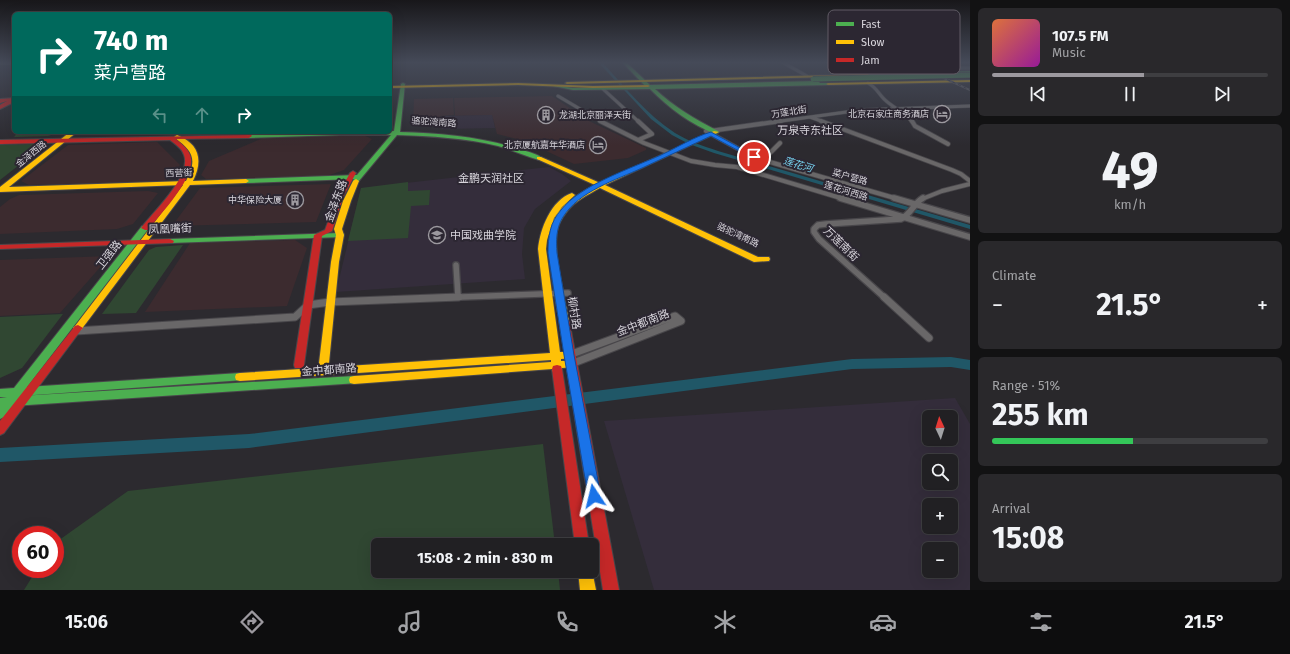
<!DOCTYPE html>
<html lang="en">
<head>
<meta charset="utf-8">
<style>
	body { margin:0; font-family:"Fira Sans","Noto Sans SC",sans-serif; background:#29282b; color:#f1f3f6; height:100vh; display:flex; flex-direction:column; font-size:15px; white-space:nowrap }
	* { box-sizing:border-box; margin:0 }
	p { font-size:13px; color:#a2a3a6 }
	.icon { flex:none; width:22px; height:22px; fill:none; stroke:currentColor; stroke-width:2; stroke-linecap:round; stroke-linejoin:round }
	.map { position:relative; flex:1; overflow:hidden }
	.side { display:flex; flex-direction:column; gap:8px; padding:8px; background:#121213; width:320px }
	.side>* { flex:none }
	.guide { position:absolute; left:12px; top:12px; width:380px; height:122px; border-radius:6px; box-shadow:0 4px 16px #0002,0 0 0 1px #3e3e41; background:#00695c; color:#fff; overflow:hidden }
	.needle { width:26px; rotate:356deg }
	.tools { position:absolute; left:922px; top:410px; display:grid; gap:8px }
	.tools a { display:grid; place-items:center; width:36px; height:36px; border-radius:6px; background:#212023; box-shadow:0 4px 16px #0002,0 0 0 1px #3e3e41; font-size:20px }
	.speed { position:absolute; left:12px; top:526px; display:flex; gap:8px; font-size:20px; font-weight:700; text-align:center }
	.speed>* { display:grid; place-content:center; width:52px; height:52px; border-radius:50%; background:#212023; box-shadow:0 4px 16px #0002,0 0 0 1px #3e3e41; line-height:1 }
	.speed .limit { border:6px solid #d22; background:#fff; color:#111 }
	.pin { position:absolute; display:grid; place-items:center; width:34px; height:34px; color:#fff; margin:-17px; border:2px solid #fff; border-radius:50%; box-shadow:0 1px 4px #0007 }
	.me { position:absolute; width:44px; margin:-22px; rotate:350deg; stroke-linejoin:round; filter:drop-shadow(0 0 3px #0008) }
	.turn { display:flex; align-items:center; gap:14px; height:84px; padding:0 16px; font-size:18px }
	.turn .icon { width:52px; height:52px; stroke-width:2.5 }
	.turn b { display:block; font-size:28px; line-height:34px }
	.lanes { display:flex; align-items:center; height:38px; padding:0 16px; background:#0003; justify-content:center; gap:20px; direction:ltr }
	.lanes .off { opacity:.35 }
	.big { font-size:30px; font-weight:700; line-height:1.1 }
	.side .tile { flex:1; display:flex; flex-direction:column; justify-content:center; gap:6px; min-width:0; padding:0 14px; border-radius:6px; background:#29282b }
	.side .dial { align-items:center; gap:0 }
	.dial b { font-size:52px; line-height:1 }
	.song { display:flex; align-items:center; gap:12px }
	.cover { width:48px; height:48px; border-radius:6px; background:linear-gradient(135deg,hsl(20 70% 55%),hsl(300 70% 35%)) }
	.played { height:4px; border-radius:2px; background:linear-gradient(90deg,#9c999f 55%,#3e3e41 55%) }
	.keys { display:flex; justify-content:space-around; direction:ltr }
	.heat { display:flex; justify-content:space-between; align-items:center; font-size:22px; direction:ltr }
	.charge { height:6px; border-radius:3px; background:linear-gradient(90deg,#34c759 51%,#3e3e41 0) }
	.trip { position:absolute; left:371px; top:538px; width:228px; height:40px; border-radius:6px; background:#212023; box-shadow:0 4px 16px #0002,0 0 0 1px #3e3e41; font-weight:700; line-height:40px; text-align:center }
	.menu { display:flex; height:64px; justify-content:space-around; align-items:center; background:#0d0d0e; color:#a2a3a6 }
	.menu .icon { width:28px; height:28px }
	.menu .current { color:#9c999f }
	.menu b { font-size:18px; color:#f1f3f6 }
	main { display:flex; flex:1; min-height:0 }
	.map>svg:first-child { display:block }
</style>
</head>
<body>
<main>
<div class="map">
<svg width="970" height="590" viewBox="0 0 970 590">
	<rect width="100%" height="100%" fill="#2c2a2f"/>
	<!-- commercial -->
	<path fill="#3c2b2f" d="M552 96 589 121 646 148V150L628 158 574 164 525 141 497 134 492 115 455 116 454 98Z
		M453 98 454 115 440 116V124L413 125 414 99Z
		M363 135 372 139 344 170 327 176 206 179 201 175 209 161 263 138Z
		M157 142 180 165 165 181 29 185 21 181 68 145Z
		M331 184 316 222 172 226 200 188Z
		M148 191 158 193 133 224 117 229 0 234V207L10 199 19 195Z
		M295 240 307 248 287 306 145 312 190 243Z
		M110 256 60 313 0 316V260Z"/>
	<!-- built -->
	<path fill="#342d3b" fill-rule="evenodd" d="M492 115 495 128 442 129 441 116Z
		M549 167 562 174 571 181 535 209 524 228 522 254 525 279 336 292 361 188Z
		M955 398 970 424V590H654L604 421ZM929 417H951V439H929ZM929 461H951V483H929ZM929 505H951V527H929ZM929 549H951V571H929Z"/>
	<!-- green -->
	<path fill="#304732" d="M18 132H61L48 136 14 137Z
		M38 144 42 147 0 180V145Z
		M408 182V191L430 190 429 205 411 206 408 238 348 241 361 188Z
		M183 245 136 313 102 314 149 250 156 247Z
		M63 314 22 368 0 378V317Z
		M543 444 555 545H378V571H558L560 590H24L37 569H55V543L128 491Z"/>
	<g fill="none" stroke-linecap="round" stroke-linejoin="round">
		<!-- canal -->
		<path fill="#205767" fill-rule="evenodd" d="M598 62H602C625 87 646 114 675 133 688 141 703 146 718 151L970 225V229L714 153 689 144 672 135 651 119Z"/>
		<!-- river -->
		<path fill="#205767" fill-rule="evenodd" d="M951 357 970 360V370L951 367 852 369 249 448 0 462V448L249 434 852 359Z"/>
		<!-- street-far3 casing -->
		<g stroke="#48464a" stroke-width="4">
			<path id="street-far3" d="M782 62 807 76
				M919 62 935 68H970
				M0 63H14
				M868 83C876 87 878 93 884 99 893 108 905 112 912 122
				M603 89 639 122
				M558 96 602 122
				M810 117 824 122
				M774 122 861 110 970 106"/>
		</g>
		<!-- street-far2 casing -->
		<g stroke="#48464a" stroke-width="5.5">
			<path id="street-far2" d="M600 121 644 143 691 161 715 165 737 167 844 199
				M821 121 952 170 961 174 970 181
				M912 121 915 126 948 144
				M706 131 746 153 763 160 898 199
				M710 131 781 121
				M638 140 652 134 638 121
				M763 160 780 143
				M922 199 942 191 970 184"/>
		</g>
		<!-- street-far1 casing -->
		<g stroke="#48464a" stroke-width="8">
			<path id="street-far1" d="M840 198 970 237
				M894 198 970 220
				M456 265 458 296
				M433 298 568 293
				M885 298 819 239 814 232V229L818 225 826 224 901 219C911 214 914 203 923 198"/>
		</g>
		<!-- street casing -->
		<g stroke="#48464a" stroke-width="9">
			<path id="street" d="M884 297 929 338
				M76 331 295 317 308 305 330 302 459 297
				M569 355 675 316 681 321 571 364"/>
		</g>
		<!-- fast casing -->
		<g stroke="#48464a" stroke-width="2">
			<path id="fast" d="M622 62H626L650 85 818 81 820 83H828L830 84 828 85 655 89C674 107 695 119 718 131L719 132 716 134C691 125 669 108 650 89L573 90 553 86 555 85 573 88 646 87Z
				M970 71V73L868 76 866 75 868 74Z
				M403 83 405 84 400 132C441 133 483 137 522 150 529 152 537 154 542 158L539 160C525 156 512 150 498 146 465 138 431 136 397 135L358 182H354L353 181 354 179 246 183 243 181 246 179 357 175 391 135H340L249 138 246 136 249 134 394 131 401 84Z
				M142 226H148L149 228 27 387 240 373 244 374 245 377 244 380 20 396 354 376 358 377 359 380 358 383 13 406 4 417 0 419V398L7 397H0V389L14 388Z
				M340 233H343L344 235 343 237 170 243 166 241 170 239Z"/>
		</g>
		<!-- slow casing -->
		<g stroke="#48464a" stroke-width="2">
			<path id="slow" d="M868 74 870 76 567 84 565 83 567 82Z
				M970 80V82L828 85 826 84 828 83Z
				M518 83 593 86 648 85 650 86 648 87 593 88 518 85 390 88V86Z
				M714 131 719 132 605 185 758 257H769L770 259 769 261 754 262 600 188C588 195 574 201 566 213 562 218 558 226 557 232 553 254 565 297 569 320L564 323 561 322C556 313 555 294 553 283 545 230 544 212 595 185L537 159V157H541L600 183Z
				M70 132H77L9 187 186 181C197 160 194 152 175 138L174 137 177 135C200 144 203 161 193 181L246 179 249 181 246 183 190 185 81 330H75L73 328 75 326 183 185 0 192V187Z
				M356 179 359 181 351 201 342 229 344 235 339 262 329 363 328 366H320L319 363 331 262 336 235 334 229 343 201 353 181Z
				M572 193 575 195 562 207 554 218 547 240 546 249 560 352H573L574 355 573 358 561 359V361H575L576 364 575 367 562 368 561 372 557 373 553 372 552 369 354 384 350 383 349 380 350 377 354 376 551 362V360L240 381 236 380 235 377 236 374 240 373 550 353 538 249C540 229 551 200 572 193Z
				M592 570 596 590H580L578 571Z"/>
		</g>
		<!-- jam casing -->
		<g stroke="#48464a" stroke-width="2">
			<path id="jam" d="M14 98V102L0 109V105L7 101 0 103V99Z
				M251 135 252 136 249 138 176 139C182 144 190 150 191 159 193 181 161 213 148 230H145L141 228C153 212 192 176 184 155 182 148 175 144 170 140L0 144V140Z
				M353 171 356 173 344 195 332 231 322 236 304 365 303 368H295L294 365 314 235 325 230 338 195 350 173Z
				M170 239 174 241 173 243 0 249V245Z
				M564 317 569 320 619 590H603L559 320Z
				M78 325 83 328 81 330 4 433 0 435V421L75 326Z
				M557 365 561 366 562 369 589 545H575L552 369 553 366Z"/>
		</g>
		<!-- street-far3 -->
		<use href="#street-far3" stroke="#696768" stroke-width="3"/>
		<!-- street-far2 -->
		<use href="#street-far2" stroke="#696768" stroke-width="4"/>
		<!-- street-far1 -->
		<use href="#street-far1" stroke="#696768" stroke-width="5.5"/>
		<!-- street -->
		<use href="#street" stroke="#696768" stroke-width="7"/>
		<!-- fast -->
		<use href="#fast" fill="#4caf50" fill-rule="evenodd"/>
		<!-- slow -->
		<use href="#slow" fill="#ffc107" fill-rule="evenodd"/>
		<!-- jam -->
		<use href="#jam" fill="#c62828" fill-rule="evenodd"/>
		<!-- rail casing -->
		<g stroke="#636163" stroke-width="2">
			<path id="rail" d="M909 62 970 90"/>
		</g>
		<!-- rail -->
		<use href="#rail" stroke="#2c2732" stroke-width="1" stroke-dasharray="3" stroke-linecap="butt"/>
		<!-- fast-bridge casing -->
		<g stroke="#48464a" stroke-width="6" stroke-linecap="butt">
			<path id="fast-bridge" d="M813 79 970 75"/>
		</g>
		<!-- fast-bridge -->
		<use href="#fast-bridge" stroke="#4caf50" stroke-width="5"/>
	</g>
	<!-- sky -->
	<linearGradient id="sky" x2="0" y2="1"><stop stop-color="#18171a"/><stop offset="0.43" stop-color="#454a58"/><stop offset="1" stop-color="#454a58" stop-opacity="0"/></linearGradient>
	<rect width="970" height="145" fill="url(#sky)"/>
	<!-- route -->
	<path fill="#1a73e8" stroke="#114b97" d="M711 132 757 157 752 158 711 136C688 147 665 157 642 168 616 180 579 191 563 217 556 228 556 241 557 253L574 355 601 496 599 500 594 502 590 500 588 496 564 355 548 253C548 237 550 222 561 210 580 185 632 168 661 155 678 147 694 137 711 132Z"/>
	<!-- icons -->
	<defs>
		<g id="hotel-ring" transform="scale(0.9)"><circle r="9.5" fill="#2c2732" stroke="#9c999f" stroke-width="1.5"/><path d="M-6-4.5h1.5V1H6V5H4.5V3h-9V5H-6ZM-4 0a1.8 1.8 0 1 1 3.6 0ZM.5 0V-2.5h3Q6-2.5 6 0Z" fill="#9c999f"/></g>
		<g id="building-ring" transform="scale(0.9)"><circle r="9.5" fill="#2c2732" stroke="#9c999f" stroke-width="1.5"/><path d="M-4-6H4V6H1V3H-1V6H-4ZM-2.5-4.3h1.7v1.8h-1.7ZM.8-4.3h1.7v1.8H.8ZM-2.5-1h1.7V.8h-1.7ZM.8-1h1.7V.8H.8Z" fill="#9c999f"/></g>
		<g id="university-ring" transform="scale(0.9)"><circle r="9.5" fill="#2c2732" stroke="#9c999f" stroke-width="1.5"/><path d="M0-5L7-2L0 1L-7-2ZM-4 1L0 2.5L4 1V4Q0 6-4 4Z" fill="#9c999f"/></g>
	</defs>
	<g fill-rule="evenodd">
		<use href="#hotel-ring" x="942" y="114"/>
		<use href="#building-ring" x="546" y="115"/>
		<use href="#hotel-ring" x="598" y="145"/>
		<use href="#building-ring" x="295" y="200"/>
		<use href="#university-ring" x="437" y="235"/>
	</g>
	<g text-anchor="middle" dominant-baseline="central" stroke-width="4" stroke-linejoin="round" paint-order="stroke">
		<!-- far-street labels -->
		<g font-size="9" fill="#d8d5dc" stroke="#2c2732">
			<text transform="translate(789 112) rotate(-9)">万莲北街</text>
			<text transform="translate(434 122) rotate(4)">骆驼湾南路</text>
			<text transform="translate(31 154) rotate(-39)">金泽西路</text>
			<text transform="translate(179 173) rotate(-2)">西营街</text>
			<text transform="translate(850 177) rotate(16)">菜户营路</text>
			<text transform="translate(846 191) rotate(17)">莲花河西路</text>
			<text transform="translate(738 235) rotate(25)">骆驼湾南路</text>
		</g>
		<!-- far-poi labels -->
		<g font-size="9" fill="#d8d5dc" stroke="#2c2732" text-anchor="end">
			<text x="929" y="114">北京石家庄商务酒店</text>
			<text x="559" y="115" text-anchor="start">龙湖北京丽泽天街</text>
			<text x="585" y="145">北京厦航嘉年华酒店</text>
			<text x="282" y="200">中华保险大厦</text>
		</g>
		<!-- far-water labels -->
		<g font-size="10" font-style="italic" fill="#77d3ef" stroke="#2c2732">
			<text transform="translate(798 165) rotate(17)">莲花河</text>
		</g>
		<!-- far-quarter labels -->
		<g font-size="11" fill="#d8d5dc" stroke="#2c2732">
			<text x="810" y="130">万泉寺东社区</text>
			<text x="491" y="178">金鹏天润社区</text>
		</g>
		<!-- street labels -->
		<g font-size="11" fill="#d8d5dc" stroke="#2c2732">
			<text transform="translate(336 201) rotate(-70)">金泽东路</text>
			<text transform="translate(170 229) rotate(-2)">凤凰嘴街</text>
			<text transform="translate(841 244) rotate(44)">万莲南街</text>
			<text transform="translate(109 255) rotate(-52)">卫强路</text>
			<text transform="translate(574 313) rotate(81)">柳村路</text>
			<text transform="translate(643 323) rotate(-21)">金中都南路</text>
			<text transform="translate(329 370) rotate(-4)">金中都南路</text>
		</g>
		<!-- poi labels -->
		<g font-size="11" fill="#d8d5dc" stroke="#2c2732" text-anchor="start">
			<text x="450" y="235">中国戏曲学院</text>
		</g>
	</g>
	<!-- legend -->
	<rect x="828" y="10" width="132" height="64" rx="6" fill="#2c2732" stroke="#605b65" stroke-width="1"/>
	<rect x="836" y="22" width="18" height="4" fill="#4caf50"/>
	<rect x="836" y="40" width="18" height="4" fill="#ffc107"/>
	<rect x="836" y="58" width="18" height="4" fill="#c62828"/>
	<g font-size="11" fill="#d8d5dc">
		<text x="861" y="28">Fast</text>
		<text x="861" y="46">Slow</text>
		<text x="861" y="64">Jam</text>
	</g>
</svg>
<div class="tools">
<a><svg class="needle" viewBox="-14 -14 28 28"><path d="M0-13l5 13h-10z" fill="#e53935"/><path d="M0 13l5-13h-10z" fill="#a2a3a6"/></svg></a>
<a><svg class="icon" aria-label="search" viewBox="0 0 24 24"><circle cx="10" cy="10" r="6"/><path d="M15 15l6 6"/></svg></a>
<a>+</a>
<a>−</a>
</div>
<div class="speed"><div class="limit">60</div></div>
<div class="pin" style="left:754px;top:157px;background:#d93025"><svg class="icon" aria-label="arrive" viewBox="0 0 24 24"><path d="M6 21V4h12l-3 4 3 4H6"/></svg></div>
<svg class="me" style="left:594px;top:496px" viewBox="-20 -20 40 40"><path d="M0-17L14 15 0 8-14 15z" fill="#1a73e8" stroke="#fff" stroke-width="4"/></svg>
<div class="trip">15:08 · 2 min · 830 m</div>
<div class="guide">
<div class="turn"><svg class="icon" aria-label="right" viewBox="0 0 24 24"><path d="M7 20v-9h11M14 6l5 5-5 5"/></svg><div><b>740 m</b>菜户营路</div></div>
<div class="lanes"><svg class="icon off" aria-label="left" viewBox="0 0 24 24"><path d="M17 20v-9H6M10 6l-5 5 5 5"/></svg><svg class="icon off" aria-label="ahead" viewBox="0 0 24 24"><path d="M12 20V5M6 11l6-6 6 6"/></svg><svg class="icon" aria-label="right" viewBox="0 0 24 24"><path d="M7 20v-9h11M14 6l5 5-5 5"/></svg></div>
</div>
</div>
<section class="side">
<div class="tile">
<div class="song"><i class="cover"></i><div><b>107.5 FM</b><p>Music</p></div></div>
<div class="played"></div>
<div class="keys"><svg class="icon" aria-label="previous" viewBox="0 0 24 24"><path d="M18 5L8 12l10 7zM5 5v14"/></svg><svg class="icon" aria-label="pause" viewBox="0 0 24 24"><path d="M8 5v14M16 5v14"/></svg><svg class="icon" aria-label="next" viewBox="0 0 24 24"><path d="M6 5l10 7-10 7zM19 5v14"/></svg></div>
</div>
<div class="tile dial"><b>49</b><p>km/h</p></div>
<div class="tile"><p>Climate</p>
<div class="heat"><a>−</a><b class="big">21.5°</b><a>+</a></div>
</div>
<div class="tile"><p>Range · 51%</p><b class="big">255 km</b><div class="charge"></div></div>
<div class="tile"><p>Arrival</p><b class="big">15:08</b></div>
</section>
</main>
<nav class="menu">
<b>15:06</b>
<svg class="icon current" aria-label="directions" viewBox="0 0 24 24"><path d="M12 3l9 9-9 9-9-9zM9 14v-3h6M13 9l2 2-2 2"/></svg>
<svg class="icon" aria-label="music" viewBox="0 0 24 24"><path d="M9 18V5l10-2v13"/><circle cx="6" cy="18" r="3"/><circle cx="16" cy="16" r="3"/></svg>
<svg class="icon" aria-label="phone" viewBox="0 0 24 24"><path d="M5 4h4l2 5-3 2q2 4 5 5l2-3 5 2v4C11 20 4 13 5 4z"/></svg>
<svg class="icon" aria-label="climate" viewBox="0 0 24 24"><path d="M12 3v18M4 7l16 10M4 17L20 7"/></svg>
<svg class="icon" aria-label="car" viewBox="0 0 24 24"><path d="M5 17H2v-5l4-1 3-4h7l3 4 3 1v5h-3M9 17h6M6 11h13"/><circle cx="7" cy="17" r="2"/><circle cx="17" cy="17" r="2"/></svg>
<svg class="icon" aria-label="filters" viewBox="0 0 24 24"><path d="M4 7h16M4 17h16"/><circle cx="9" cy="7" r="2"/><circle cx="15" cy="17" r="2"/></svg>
<b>21.5°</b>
</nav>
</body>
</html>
